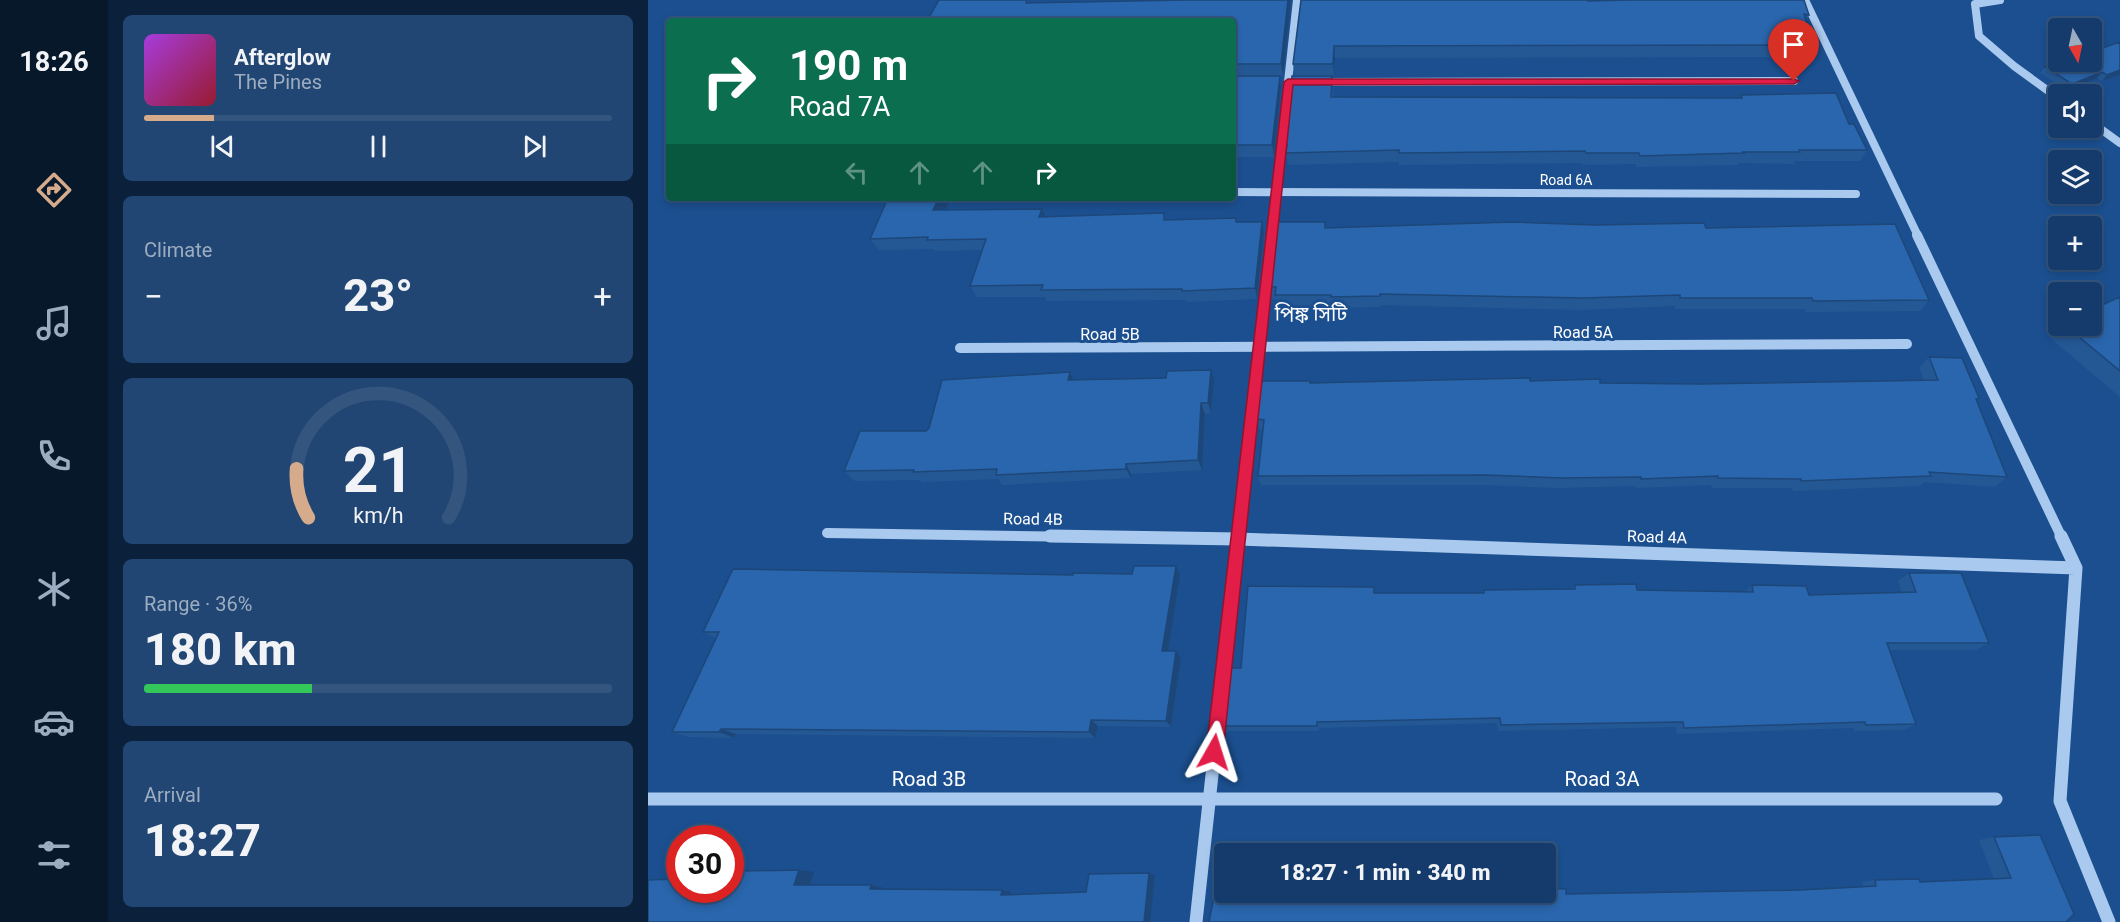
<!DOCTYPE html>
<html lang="en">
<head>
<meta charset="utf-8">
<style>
	body { margin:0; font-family:Roboto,"Noto Sans Bengali",sans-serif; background:#214673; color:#f1f3f6; height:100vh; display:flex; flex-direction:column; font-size:22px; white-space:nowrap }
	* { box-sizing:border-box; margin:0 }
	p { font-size:20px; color:#9dadc1 }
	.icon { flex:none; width:33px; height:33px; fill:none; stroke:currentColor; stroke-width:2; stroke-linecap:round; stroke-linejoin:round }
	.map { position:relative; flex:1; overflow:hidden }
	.drawer { display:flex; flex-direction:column; gap:15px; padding:15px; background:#0b203b; width:540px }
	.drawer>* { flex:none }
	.top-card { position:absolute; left:18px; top:18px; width:570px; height:183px; border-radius:6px; box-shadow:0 3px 9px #0003,0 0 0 2px #33557e; background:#0b6e4f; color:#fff; overflow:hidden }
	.needle { width:39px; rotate:171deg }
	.controls { position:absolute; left:1400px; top:18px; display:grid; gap:12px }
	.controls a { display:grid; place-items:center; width:54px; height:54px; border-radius:6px; background:#143b6b; box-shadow:0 3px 9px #0003,0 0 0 2px #33557e; font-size:30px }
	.speed { position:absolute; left:18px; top:825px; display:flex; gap:12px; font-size:30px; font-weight:700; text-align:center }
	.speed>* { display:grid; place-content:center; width:78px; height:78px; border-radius:50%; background:#143b6b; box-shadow:0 3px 9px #0003,0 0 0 2px #33557e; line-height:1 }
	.speed .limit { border:9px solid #d22; background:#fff; color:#111 }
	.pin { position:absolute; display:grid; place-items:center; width:51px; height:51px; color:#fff; margin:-62px -26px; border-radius:50% 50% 50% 0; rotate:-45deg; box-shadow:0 0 6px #0007 }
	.pin .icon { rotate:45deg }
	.me { position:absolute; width:66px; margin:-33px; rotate:6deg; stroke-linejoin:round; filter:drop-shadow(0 0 4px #0008) }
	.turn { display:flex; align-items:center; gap:21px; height:126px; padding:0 24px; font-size:27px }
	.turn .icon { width:78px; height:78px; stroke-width:2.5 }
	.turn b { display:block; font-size:42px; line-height:51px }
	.lanes { display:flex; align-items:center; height:57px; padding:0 24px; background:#0003; justify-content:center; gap:30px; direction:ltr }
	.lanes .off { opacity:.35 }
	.big { font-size:45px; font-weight:800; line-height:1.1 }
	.drawer .tile { flex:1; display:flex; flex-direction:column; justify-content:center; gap:9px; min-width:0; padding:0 21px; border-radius:9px; background:#214673 }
	.drawer .dial { align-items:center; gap:0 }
	.dial svg { height:156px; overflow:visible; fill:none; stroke:#33557e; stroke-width:7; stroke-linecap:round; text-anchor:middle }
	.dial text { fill:#f1f3f6; stroke:none }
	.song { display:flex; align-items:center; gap:18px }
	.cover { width:72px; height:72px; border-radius:9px; background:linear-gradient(135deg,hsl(280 70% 55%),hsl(350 70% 35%)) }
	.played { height:6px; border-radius:3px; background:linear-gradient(90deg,#d6ab8b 15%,#33557e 15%) }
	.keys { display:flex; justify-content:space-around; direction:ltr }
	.heat { display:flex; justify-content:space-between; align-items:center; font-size:33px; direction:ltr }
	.charge { height:9px; border-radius:4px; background:linear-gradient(90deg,#34c759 36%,#33557e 0) }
	.trip { position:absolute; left:566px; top:843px; width:342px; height:60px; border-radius:6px; background:#143b6b; box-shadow:0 3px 9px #0003,0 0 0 2px #33557e; font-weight:800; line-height:60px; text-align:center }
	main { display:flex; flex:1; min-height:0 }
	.tabs { display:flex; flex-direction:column; width:108px; justify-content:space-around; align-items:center; background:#08182b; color:#9dadc1 }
	.tabs .icon { width:42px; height:42px }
	.tabs .active { color:#d6ab8b }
	.tabs b { font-size:27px; color:#f1f3f6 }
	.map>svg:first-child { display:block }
</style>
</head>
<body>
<main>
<nav class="tabs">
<b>18:26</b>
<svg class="icon active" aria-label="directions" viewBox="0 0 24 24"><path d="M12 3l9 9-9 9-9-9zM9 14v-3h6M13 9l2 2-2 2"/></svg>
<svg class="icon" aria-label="music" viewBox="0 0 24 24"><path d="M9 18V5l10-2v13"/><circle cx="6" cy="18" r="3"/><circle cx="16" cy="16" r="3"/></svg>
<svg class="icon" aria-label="phone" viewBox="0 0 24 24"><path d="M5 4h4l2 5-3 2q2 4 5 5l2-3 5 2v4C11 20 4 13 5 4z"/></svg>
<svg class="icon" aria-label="climate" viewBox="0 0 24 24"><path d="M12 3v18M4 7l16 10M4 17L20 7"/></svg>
<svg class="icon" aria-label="car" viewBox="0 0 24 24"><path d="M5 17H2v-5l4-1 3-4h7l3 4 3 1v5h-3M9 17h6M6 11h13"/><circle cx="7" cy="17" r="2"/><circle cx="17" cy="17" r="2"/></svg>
<svg class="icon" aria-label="filters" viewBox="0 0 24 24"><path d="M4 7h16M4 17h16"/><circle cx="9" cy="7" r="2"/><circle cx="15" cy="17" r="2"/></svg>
</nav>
<section class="drawer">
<div class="tile">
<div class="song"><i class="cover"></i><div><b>Afterglow</b><p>The Pines</p></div></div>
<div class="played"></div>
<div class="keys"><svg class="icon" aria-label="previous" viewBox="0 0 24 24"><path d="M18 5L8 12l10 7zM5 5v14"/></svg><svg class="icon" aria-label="pause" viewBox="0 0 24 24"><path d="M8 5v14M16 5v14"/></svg><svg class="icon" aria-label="next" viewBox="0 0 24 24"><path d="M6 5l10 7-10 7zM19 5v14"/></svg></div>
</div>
<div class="tile"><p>Climate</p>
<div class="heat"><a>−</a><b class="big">23°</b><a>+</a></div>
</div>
<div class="tile dial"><svg viewBox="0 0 100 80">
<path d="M14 69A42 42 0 1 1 86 69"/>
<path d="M14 69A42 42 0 0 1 8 44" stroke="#d6ab8b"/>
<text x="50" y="56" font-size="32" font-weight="700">21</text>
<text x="50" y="72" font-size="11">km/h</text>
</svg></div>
<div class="tile"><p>Range · 36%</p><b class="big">180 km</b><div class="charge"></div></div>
<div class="tile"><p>Arrival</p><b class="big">18:27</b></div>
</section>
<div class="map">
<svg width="1472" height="922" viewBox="0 0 1472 922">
	<rect width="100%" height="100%" fill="#1b4f8f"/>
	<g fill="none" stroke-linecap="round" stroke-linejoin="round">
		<!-- minor-far2 -->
		<path stroke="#a9c9ee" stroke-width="8" d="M1157 0 1270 236
			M1352 0 1327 4 1331 36 1366 66 1410 98
			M672 82 1146 81
			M1443 122 1472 143
			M585 192 1208 194
			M623 236 649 0"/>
		<!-- minor-far1 -->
		<path stroke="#a9c9ee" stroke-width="10" d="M1269 235 1414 538
			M312 348 1259 344
			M179 533 505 538
			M590 538 623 235"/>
		<!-- minor -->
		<path stroke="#a9c9ee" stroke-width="13" d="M402 536 590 539 1428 568
			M1413 536 1428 568 1412 801 1461 922
			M0 799H1348
			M548 922 590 536"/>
	</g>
	<!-- wall -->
	<path fill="#245895" d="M291 0H380L381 3 643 0 635 76H632L633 88 626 157H585V21Z
		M653 0 940 1 1161 15 1158 22 1166 45 1160 57 687 58 686 76H647L645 64Z
		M1411 62 1472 75 1454 81 1449 78 1419 90 1392 73 1397 67Z
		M684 76 685 97 1092 98 1093 95 1201 124 1219 150 1212 161H1147L1146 164 1091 163 1090 165 988 167V164L935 165V163L751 165V162L640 165 636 145Z
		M231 198H303L297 210 397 217 516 213 518 220 589 222H614L616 234 609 299 538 302 537 300 399 301 397 297H329L322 286 334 250 287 251 285 249 231 250 222 239 240 198Z
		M677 228H1058L1281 300 1272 311 1158 312 1157 309H1027V306L932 310 732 305V307L684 308V306H629L628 299H623L621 287Z
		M1472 297V397L1400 336 1411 326H1443Z
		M1281 357 1329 401 1359 477 1347 487 1276 482 1272 486 1145 491 1144 488H1064L1063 485 988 488V486L909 488 835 485H613L610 476 615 430H612L609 419 662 383 882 381 952 383 1052 384 1276 380 1271 368Z
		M422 372 426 380H566L563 413 557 414 554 470 483 474V478L355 485 350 479 274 482 272 480 207 481 196 471 278 431Z
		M528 566 532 575 520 651 533 658 523 727 450 726 447 738 88 734 86 738 41 737 24 732 68 638 55 632 425 575 484 574Z
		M1261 573 1341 643 1328 650H1242L1268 724 1256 730 1206 731V728L1029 734 1028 727 850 731 849 723 671 728 670 731H577L574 726 593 668 726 593H835L836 590 925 589 927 585 989 590 1097 591 1104 585 1161 595 1254 592 1250 581Z
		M1346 837 1426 914 561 922 576 892 918 894 1152 890 1216 886 1214 882 1227 880 1272 882 1346 879 1331 840Z"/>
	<!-- shaded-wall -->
	<path fill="#1d4779" d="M640 0H643L635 76 633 64Z
		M686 46 687 58 686 76 685 64Z
		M1472 70V75L1454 81 1459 75Z
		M1454 72 1449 78 1419 90 1424 84Z
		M632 76 633 88 626 157 624 145Z
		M291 198H303L292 222 285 210Z
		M394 209 399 221 391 217Z
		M614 222 616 234 609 299 607 288Z
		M563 370 566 380 563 413 560 403Z
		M422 372 427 383 420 380Z
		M553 403 557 414 554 470 550 460Z
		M478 464 483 474V478L478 469Z
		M528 566 532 575 519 658 514 651Z
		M528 651 533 658 523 727 518 721Z
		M443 720 450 726 447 738 441 732Z
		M73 729 88 734 86 738 71 732Z
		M151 870 166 872 161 887 146 885Z
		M501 873 507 875 502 922H496Z
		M223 885 236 888 235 892 222 889Z
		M354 890 363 892 362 897 353 895Z"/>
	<!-- building -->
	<path fill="#2a66ad" stroke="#1d4779" stroke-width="1.5" d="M291 0H379L378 3 539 0H640L633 64H585V21H279Z
		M653 0H940V1L982 0H1156L1161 15 1156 14 1166 45 686 46 685 64H645Z
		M1472 42V70L1459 75 1454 72 1424 84 1397 67 1411 62H1443V52Z
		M585 76H632L624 145H585Z
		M644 76H684L683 97 1094 98 1093 95 1188 93 1201 124H1206L1219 150H1151L1152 152H1095L1096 153 992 156 991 153H938L937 151 751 153V150L638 153 639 145H636Z
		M240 198H291L285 210 394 209 391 217 516 213V220L588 218V222H614L607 288 534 291V289L393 290 395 285 322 286 338 239 279 240 280 237 222 239Z
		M628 222H677V228L864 222 946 225 1056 223 1058 228 1247 224 1281 300 1165 301 1164 298H1032V295L935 298 732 294V296L683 297V295H627L628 287H621Z
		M1472 297V371L1418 326H1443V310Z
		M1281 357 1314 358 1331 398 1328 399 1359 477 1281 472 1283 476 1153 481V479L1070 478V476L993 479V477L913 478 837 475 610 476 616 420 609 419 614 381H662V383L882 378V381L952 379V383L1052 384 1290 380Z
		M563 370 560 403H553L550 460 478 464V469L348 475 349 469 265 472 266 470 196 471 212 431H278L281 428 294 380 422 372 420 380 518 378 519 371Z
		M486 566H528L514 651H528L518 721 443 720 441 732 73 729 71 732H24L71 632H55L85 569 425 575V573L484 574Z
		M1261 573H1313L1341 643H1239L1268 724 1218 725 1217 722 1036 728 1035 722 853 725 852 718 669 722V726H574L580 668H593L600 586 726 587V593H836V590L927 589V585L988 584 989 590 1105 592 1104 585 1158 586 1161 595 1268 592Z
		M1392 835 1426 914 1418 922H561L571 871 576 872V892H897V888L918 889V894L1152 890 1228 886 1227 880 1271 879 1272 882 1363 878 1346 837Z
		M151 870 146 885H223L222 889 354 890 353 895 438 892 441 874 501 873 496 922H0V880L32 879V890H82V876H92L93 871Z"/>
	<!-- route -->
	<path fill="#e11d48" stroke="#92132f" stroke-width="1.5" d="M640 79H1146L1151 81 1146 84 645 85 575 752 572 758 566 760 561 758 558 752 636 82Z"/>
	<g text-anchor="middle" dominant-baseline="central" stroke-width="6" stroke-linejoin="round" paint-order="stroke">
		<!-- far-street labels -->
		<g font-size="14" fill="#fff" stroke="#1b4f8f">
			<text x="918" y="180">Road 6A</text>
		</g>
		<!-- street labels -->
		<g font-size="16" fill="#fff" stroke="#1b4f8f">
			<text x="935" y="332">Road 5A</text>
			<text x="462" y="334">Road 5B</text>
			<text transform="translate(385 519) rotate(1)">Road 4B</text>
			<text transform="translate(1009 537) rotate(2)">Road 4A</text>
		</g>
		<!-- quarter labels -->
		<g font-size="20" fill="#fff" stroke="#1b4f8f">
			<text x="663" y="314">পিঙ্ক সিটি</text>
		</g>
		<!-- near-street labels -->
		<g font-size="20" fill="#fff" stroke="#1b4f8f">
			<text x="281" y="779">Road 3B</text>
			<text x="954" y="779">Road 3A</text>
		</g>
	</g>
</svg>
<div class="controls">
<a><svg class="needle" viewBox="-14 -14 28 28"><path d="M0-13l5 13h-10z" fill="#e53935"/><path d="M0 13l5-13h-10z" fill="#9dadc1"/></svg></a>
<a><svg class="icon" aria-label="sound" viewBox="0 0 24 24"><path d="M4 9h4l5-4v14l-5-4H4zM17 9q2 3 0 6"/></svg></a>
<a><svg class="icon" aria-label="layers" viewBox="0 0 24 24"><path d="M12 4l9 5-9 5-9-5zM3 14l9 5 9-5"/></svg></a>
<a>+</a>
<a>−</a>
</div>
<div class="speed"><div class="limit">30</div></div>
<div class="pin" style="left:1146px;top:81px;background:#d93025"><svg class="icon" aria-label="arrive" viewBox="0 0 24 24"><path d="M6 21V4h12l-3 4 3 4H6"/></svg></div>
<svg class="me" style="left:566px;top:752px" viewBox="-20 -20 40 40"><path d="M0-17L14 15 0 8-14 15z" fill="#e11d48" stroke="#fff" stroke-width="4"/></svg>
<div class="trip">18:27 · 1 min · 340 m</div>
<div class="top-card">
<div class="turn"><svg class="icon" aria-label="right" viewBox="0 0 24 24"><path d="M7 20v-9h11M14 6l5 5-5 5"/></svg><div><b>190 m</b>Road 7A</div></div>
<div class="lanes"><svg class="icon off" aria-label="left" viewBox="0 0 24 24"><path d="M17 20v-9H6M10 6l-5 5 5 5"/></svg><svg class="icon off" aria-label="ahead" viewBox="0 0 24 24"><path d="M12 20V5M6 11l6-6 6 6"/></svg><svg class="icon off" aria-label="ahead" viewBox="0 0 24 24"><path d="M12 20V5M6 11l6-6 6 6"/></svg><svg class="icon" aria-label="right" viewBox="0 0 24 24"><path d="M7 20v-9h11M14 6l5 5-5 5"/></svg></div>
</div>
</div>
</main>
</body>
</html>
